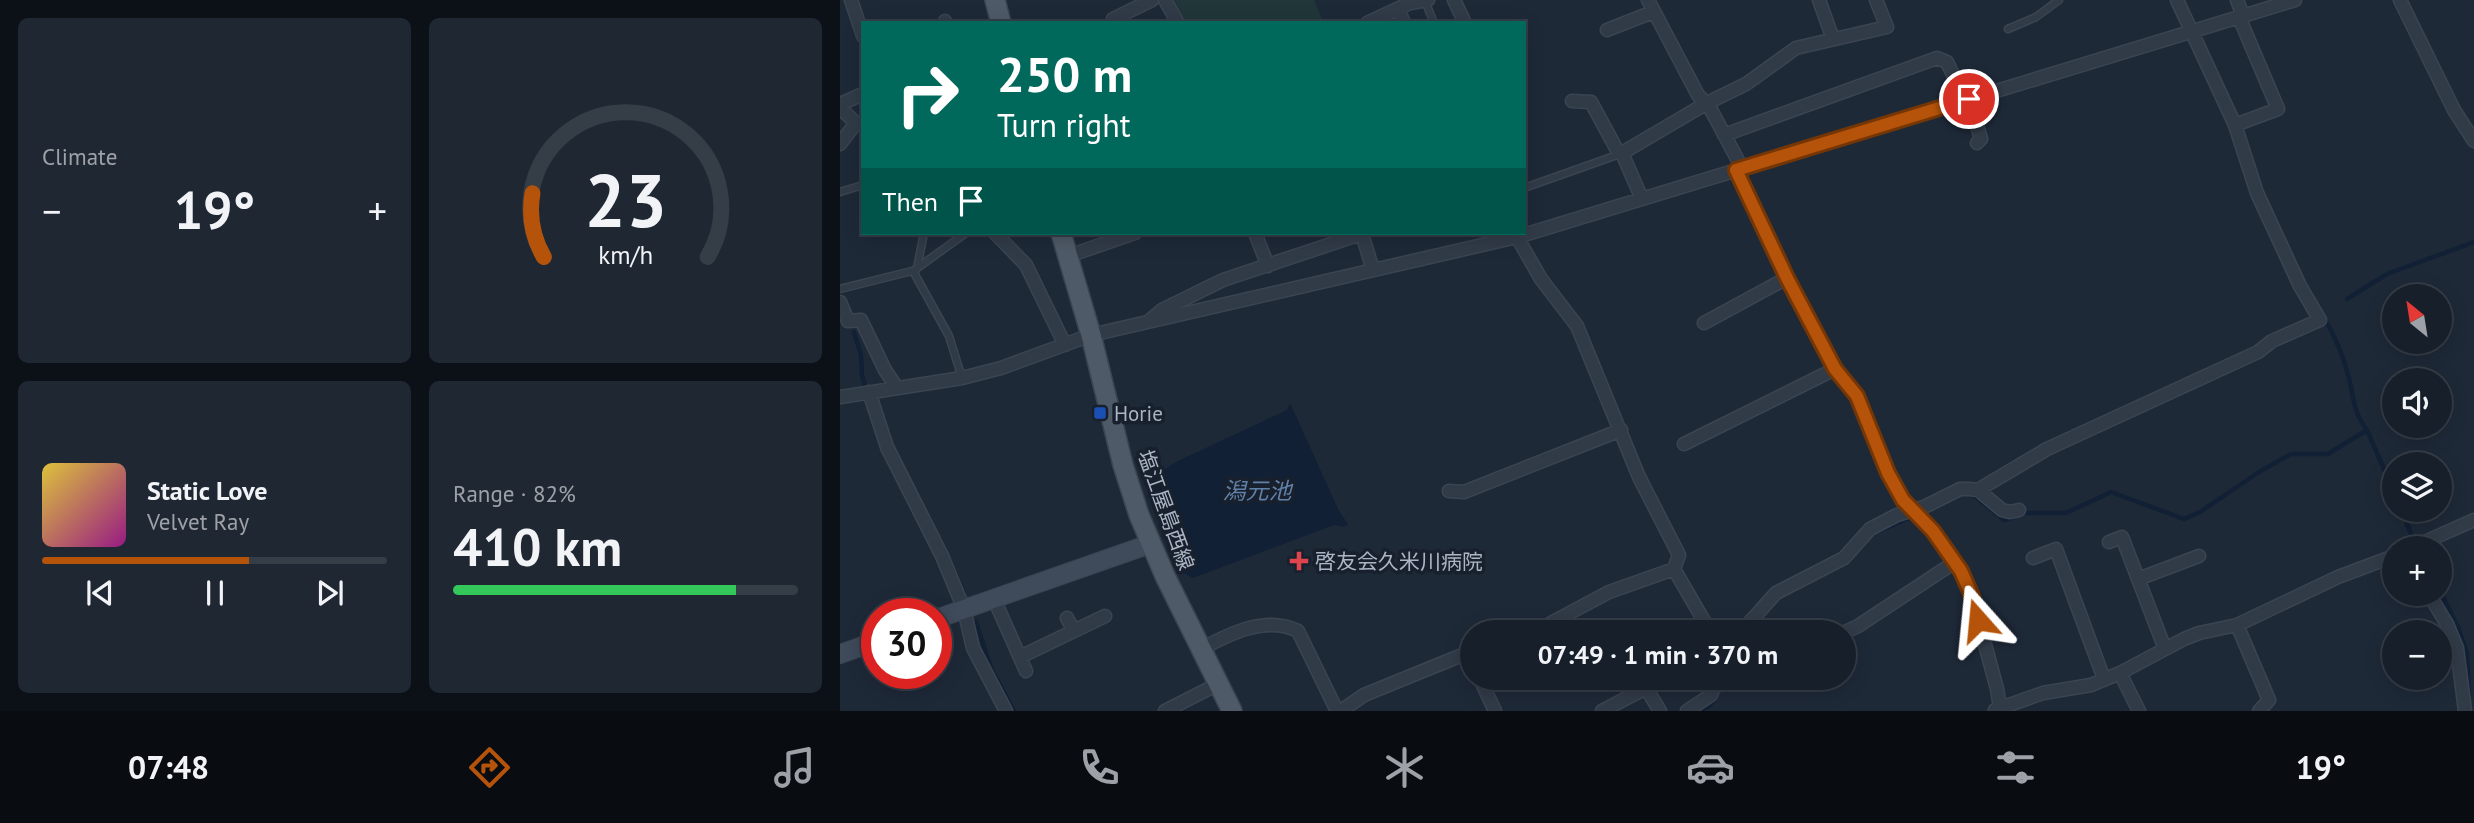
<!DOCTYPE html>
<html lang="en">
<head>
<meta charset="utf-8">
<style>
	body { margin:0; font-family:"PT Sans","Noto Sans JP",sans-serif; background:#1f2732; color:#f1f3f6; height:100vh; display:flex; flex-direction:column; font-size:26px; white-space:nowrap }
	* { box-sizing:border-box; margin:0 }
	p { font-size:23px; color:#9ea2a8 }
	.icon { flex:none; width:38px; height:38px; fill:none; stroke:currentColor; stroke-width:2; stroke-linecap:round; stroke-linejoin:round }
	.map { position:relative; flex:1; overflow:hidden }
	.sheet { display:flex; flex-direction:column; gap:18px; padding:18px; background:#0c1117; width:840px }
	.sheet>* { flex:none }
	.hud { position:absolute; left:21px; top:21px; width:665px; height:214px; border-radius:0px; box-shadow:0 4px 18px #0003,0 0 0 2px #353d47; background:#00695c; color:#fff; overflow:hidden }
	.needle { width:46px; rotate:330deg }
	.fabs { position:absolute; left:1542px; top:284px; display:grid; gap:14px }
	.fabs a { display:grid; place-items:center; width:70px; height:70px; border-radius:50%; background:#161f2a; box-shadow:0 4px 18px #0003,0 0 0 2px #353d47; font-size:35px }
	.speed { position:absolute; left:21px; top:598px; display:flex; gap:14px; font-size:35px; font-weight:700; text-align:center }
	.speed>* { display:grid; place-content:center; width:91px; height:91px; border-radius:50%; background:#161f2a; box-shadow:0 4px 18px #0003,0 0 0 2px #353d47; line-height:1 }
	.speed .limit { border:10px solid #d22; background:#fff; color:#111 }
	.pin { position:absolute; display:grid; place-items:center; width:60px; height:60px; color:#fff; margin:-30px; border:4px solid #fff; border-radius:50%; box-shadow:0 2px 7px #0007 }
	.me { position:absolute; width:77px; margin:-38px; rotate:342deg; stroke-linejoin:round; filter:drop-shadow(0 0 5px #0008) }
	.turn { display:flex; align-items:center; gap:24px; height:147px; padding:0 21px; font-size:32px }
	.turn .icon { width:91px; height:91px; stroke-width:2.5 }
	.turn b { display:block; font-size:49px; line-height:60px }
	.then { display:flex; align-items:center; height:66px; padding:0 21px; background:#0003; gap:14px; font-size:26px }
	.big { font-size:52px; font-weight:600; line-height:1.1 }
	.sheet .card { flex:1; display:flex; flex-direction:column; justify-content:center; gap:10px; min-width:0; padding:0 24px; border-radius:10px; background:#1f2732 }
	.sheet .dial { align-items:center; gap:0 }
	.dial svg { height:182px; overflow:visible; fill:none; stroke:#353d47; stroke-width:7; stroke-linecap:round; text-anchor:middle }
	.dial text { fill:#f1f3f6; stroke:none }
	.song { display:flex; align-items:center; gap:21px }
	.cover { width:84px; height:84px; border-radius:10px; background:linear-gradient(135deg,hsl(50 70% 55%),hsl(310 70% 35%)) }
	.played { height:7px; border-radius:4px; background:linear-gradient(90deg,#b45309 60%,#353d47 60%) }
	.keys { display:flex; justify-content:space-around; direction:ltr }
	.heat { display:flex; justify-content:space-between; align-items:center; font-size:38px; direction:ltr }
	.charge { height:10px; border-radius:5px; background:linear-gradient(90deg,#34c759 82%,#353d47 0) }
	.sheet .tiles { flex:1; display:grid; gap:18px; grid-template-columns:repeat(2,1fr) }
	.trip { position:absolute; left:620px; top:620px; width:396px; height:70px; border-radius:35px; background:#161f2a; box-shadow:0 4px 18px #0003,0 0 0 2px #353d47; font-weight:600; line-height:70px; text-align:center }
	.menu { display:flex; height:112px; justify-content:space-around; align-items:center; background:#090c11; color:#9ea2a8 }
	.menu .icon { width:49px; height:49px }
	.menu .selected { color:#b45309 }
	.menu b { font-size:32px; color:#f1f3f6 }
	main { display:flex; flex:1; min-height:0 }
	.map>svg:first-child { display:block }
</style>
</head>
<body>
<main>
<section class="sheet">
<div class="tiles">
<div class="card"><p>Climate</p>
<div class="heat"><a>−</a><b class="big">19°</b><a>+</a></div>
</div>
<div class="card dial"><svg viewBox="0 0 100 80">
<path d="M14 69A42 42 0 1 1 86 69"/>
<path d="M14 69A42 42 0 0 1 9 41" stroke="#b45309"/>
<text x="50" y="56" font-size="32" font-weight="700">23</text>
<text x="50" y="72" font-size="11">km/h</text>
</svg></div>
<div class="card">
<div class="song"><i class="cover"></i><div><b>Static Love</b><p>Velvet Ray</p></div></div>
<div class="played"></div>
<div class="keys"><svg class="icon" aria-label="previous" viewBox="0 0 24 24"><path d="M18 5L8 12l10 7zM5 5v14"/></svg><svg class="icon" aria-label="pause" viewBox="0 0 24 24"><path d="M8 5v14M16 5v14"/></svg><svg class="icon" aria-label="next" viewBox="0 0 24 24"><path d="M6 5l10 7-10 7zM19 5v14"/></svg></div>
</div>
<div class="card"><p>Range · 82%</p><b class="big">410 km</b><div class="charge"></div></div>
</div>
</section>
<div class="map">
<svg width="1634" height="711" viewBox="0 0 1634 711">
	<rect width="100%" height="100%" fill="#1e2938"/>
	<!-- green -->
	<path fill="#203639" d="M334 0H474L484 23H347Z"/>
	<!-- water -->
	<path fill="#112035" d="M449 405H451L499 511 508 524 504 527 494 525 353 578 344 573 312 497 314 480 319 473 338 461 447 410Z"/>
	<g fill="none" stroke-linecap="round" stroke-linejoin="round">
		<!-- stream -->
		<path stroke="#112035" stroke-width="4.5" d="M1507 299 1547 274 1634 242
			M1486 321C1496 339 1504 358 1509 378 1515 402 1512 409 1527 430
			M14 332 21 355 22 376 25 385
			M1129 494 1136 497 1164 520 1174 517
			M1561 509 1575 544
			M1182 513H1226L1271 492 1344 519 1360 512 1419 472 1451 454H1488L1527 430 1554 492
			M1039 531 1076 515
			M100 539 124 593
			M1600 591 1618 627 1627 654 1629 695
			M136 622 151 668 174 711
			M860 711 870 705 876 698"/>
		<!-- lane casing -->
		<g stroke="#3b4451" stroke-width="9">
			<path id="lane" d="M585 1 594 23
				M1168 29 1196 17 1219 0
				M684 188 780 154
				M0 192 23 185
				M77 268 84 233
				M0 289 76 270
				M122 378 109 336 73 271 126 233"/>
		</g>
		<!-- street casing -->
		<g stroke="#3b4451" stroke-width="15">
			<path id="street" d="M11 0 23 36
				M325 0 338 23
				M614 0 625 23
				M808 0 858 95 869 106 902 168
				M979 0 993 39
				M1397 0 1403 16
				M1560 0 1614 110 1634 141
				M558 9 564 23
				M273 19 312 0
				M105 21V23
				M527 23 570 3 588 0
				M767 30 813 12
				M1129 99 1141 139 1137 143
				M732 101 751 102 777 150 782 153
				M0 104 23 94
				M0 108 16 123 0 144
				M1395 125 1438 109 1399 17
				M884 135 1097 58 1107 62 1125 100
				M896 170 947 278 995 369 1017 396 1048 473 1063 500 1093 531 1121 571 1132 596 1157 689 1160 707
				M802 199 782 153 867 103 906 84 956 48 1047 27 1036 0
				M155 233 186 265 225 345
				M415 233 428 266
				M522 234 533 270
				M677 237 701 279 737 326 799 477 839 555 834 569 769 592 694 632
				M228 256 295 233
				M0 302 8 321 21 320 45 370 57 388
				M309 321 322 310 383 280 524 233
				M864 323 947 278
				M29 392 47 447 102 556 124 609 133 648 166 711
				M0 397 122 378 161 368 251 335 677 237 1455 0
				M844 444 995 369
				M1138 490 1207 449 1418 352 1432 341 1480 320 1460 286 1417 193 1395 125 1337 0
				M609 491 624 492 781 430
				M1269 542 1282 537 1325 649
				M1571 548 1634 520
				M1193 558 1216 549 1264 679
				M834 569 864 621 874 632
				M1298 579 1359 556
				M1588 593 1607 624 1617 648 1625 711
				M154 599 186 671
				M227 618 234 631
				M1397 625 1429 700 1419 711
				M901 632 936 593 1004 558 1030 529 1057 515 1084 507 1120 489H1129L1138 490 1162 510 1170 512 1179 510
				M1003 633 1018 626 1115 562
				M361 649C389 634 426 615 458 631L497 711
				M180 657 265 616
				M1280 673 1299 711
				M639 677 655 711
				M876 685 896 684 908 677
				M1155 710 1203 693 1251 685 1280 673 1344 639 1359 633 1397 625 1498 577 1554 556
				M325 711 378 684
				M501 711 524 695 632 651
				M762 711 806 688 820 711
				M847 711 871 695 878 677"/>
		</g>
		<!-- secondary casing -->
		<g stroke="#3b4451" stroke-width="20">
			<path id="secondary" d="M96 619 310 544
				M0 654 37 641"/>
		</g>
		<!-- primary casing -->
		<g stroke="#3b4451" stroke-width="22">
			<path id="primary" d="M155 0 161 23
				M221 233 251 335 283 465 299 515 325 576 392 711"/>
		</g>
		<!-- lane -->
		<use href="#lane" stroke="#313b48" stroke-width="6"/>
		<!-- street -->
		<use href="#street" stroke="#313b48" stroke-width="12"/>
		<!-- secondary -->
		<use href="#secondary" stroke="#3f4a5b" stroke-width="18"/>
		<!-- primary -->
		<use href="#primary" stroke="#4f5a68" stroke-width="19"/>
	</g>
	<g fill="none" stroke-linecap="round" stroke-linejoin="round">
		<!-- route casing -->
		<g stroke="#753606" stroke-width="18">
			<path id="route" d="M1129 99 896 170 947 278 995 369 1017 396 1048 473 1063 500 1093 531 1121 571 1132 596 1138 620"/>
		</g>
		<!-- route -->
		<use href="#route" stroke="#b45309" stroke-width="12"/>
	</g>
	<!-- markers -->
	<rect fill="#1a4fb4" stroke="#17202c" stroke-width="2.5" x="253" y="406" width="14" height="14" rx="3.5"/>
	<path fill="#e0444e" stroke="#17202c" stroke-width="2.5" d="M455.5 550.5h7v7h7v7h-7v7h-7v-7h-7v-7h7z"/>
	<g text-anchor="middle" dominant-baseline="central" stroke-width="7" stroke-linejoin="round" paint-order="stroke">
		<!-- poi labels -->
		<g font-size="21" fill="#abb5c5" stroke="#17202c" text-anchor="start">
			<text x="274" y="413">Horie</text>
			<text x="475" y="561">啓友会久米川病院</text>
		</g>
		<!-- street labels -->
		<g font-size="21" fill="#abb5c5" stroke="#17202c">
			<text transform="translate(326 510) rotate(70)">塩江屋島西線</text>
		</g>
		<!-- water labels -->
		<g font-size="23" font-style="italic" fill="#6180a8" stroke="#17202c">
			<text x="417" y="490">潟元池</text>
		</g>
	</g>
</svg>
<div class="fabs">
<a><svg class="needle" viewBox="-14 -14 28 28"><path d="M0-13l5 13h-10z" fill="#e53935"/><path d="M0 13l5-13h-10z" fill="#9ea2a8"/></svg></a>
<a><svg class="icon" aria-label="sound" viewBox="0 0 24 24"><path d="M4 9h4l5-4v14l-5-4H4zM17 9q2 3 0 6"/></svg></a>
<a><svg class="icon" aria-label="layers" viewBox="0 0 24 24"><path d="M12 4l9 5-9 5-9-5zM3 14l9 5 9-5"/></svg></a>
<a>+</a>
<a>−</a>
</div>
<div class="speed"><div class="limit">30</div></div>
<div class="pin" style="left:1129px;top:99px;background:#d93025"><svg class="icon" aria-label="arrive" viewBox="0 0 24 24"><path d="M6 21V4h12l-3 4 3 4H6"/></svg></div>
<svg class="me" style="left:1138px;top:620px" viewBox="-20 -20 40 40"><path d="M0-17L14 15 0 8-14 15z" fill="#b45309" stroke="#fff" stroke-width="4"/></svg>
<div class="trip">07:49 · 1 min · 370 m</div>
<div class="hud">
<div class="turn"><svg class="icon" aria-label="right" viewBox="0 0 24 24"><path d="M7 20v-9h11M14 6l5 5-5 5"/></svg><div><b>250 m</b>Turn right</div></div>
<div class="then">Then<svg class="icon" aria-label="arrive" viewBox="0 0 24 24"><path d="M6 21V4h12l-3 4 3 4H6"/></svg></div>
</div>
</div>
</main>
<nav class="menu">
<b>07:48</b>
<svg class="icon selected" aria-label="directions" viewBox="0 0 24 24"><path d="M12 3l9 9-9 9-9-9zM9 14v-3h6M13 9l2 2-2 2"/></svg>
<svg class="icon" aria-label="music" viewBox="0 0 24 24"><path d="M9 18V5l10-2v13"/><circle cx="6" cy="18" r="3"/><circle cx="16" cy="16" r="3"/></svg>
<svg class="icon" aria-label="phone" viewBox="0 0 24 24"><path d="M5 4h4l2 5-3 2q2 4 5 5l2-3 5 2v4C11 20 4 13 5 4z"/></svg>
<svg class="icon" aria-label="climate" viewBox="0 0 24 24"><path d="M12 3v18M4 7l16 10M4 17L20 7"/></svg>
<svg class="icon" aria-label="car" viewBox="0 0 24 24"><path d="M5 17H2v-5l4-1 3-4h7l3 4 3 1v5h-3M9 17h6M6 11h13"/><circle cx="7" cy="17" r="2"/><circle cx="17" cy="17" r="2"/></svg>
<svg class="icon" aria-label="filters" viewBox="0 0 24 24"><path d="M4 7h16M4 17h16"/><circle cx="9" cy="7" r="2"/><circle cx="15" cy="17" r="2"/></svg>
<b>19°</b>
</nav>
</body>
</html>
